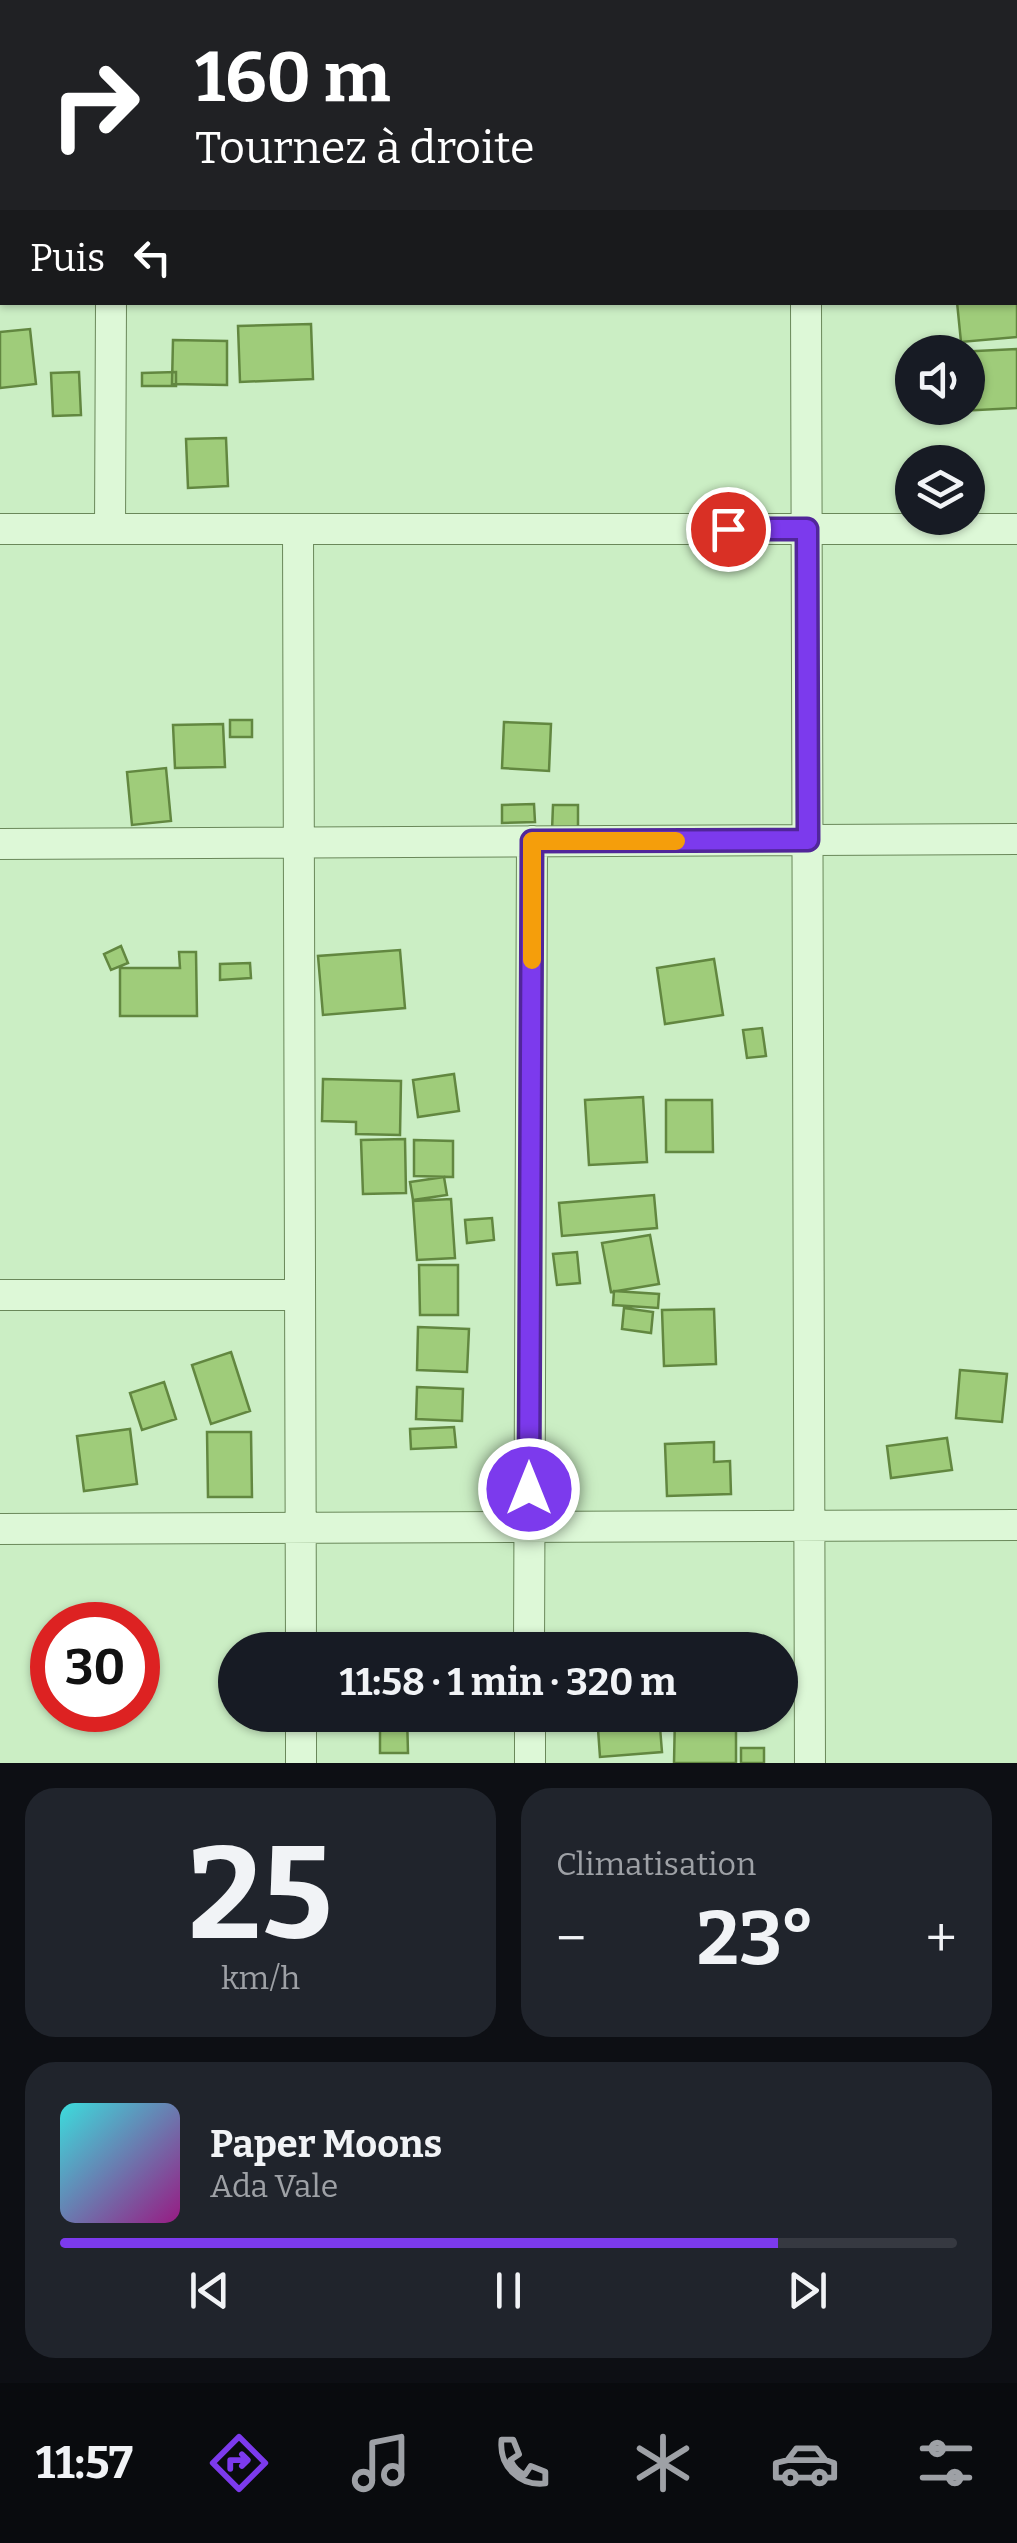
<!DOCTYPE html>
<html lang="fr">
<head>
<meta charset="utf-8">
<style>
	body { margin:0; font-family:Bitter,serif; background:#20242c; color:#f1f3f6; height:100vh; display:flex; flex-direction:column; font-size:38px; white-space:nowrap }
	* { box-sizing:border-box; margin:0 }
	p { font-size:32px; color:#9ea1a6 }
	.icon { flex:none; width:55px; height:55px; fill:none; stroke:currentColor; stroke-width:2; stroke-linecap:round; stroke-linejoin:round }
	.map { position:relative; height:1763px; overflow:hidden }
	.drawer { display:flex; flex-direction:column; gap:25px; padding:25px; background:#0d0f14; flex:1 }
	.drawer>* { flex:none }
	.guide { position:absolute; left:0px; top:0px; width:1018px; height:305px; box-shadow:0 2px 8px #0004; background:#202124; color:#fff; overflow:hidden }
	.buttons { position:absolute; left:895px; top:335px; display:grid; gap:20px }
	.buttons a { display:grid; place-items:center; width:90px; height:90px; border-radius:50%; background:#171b24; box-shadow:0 2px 8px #0004; font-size:50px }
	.speed { position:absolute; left:30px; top:1602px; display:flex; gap:20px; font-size:50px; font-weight:700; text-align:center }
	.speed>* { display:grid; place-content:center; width:130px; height:130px; border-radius:50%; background:#171b24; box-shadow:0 2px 8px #0004; line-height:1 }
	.speed .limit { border:15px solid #d22; background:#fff; color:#111 }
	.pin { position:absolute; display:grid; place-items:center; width:85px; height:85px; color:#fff; margin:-42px; border:5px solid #fff; border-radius:50%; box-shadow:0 2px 10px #0007 }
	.me { position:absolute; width:110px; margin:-55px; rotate:0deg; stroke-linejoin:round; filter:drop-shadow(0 0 8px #0008) }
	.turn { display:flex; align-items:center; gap:35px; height:210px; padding:0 30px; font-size:45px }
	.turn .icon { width:130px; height:130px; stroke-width:2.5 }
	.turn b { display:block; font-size:70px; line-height:85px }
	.then { display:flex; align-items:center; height:95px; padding:0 30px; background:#0003; gap:20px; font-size:38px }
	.big { font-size:75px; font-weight:700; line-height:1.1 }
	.drawer .tile { flex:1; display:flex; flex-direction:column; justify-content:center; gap:15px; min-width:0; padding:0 35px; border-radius:30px; background:#20242c }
	.drawer .dial { align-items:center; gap:0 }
	.dial b { font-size:130px; line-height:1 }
	.song { display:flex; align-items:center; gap:30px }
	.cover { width:120px; height:120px; border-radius:15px; background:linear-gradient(135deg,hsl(180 70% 55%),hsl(310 70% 35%)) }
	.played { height:10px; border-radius:5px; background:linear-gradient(90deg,#7c3aed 80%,#363941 80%) }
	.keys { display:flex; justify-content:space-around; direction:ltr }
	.heat { display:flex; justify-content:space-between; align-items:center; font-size:55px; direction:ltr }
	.drawer .tiles { flex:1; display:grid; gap:25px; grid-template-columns:1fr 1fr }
	.tile:last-child { grid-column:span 2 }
	.trip { position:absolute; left:218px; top:1632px; width:580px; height:100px; border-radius:50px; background:#171b24; box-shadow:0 2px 8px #0004; font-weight:700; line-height:100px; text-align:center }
	.tabs { display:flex; height:160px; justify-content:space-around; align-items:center; background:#090b0e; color:#9ea1a6 }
	.tabs .icon { width:70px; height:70px }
	.tabs .selected { color:#7c3aed }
	.tabs b { font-size:45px; color:#f1f3f6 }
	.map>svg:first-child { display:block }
</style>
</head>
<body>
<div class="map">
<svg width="1017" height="1763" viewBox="0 0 1017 1763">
	<rect width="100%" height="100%" fill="#cbeec4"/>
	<!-- building -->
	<path fill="#9fcc7a" stroke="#628740" stroke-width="2.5" d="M1015 277H1017V337L961 342 957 302H1015Z
		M311 324 313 379 240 382 238 326Z
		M30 329 36 384 0 388V332Z
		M173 340 227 341V385L172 384Z
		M1017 349V408L959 411V408H968V352H956Z
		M79 372 81 415 53 416 51 373Z
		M176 372V386H142V373Z
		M226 438 228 486 188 488 186 439Z
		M230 720H252V737H230Z
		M504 722 551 724 549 771 502 768Z
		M223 724 225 767 175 768 173 725Z
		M166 768 171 821 132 825 127 772Z
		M534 804 535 822 502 823V805Z
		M553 805H578V831H552Z
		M121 946 128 963 111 970 104 954Z
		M400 950 405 1008 323 1015 318 956Z
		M179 952H196L197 1016H120V968H180Z
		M714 959 723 1015 665 1024 657 968Z
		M250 963 251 978 220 980V964Z
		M762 1028 766 1056 747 1058 743 1030Z
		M454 1074 459 1111 418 1117 413 1080Z
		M323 1079 401 1081 400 1135 356 1134V1122L322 1121Z
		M643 1097 647 1162 589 1165 585 1100Z
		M666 1100H712L713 1152H666Z
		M405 1139 406 1193 363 1194 361 1140Z
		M414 1140 453 1141V1177L414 1176Z
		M444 1177 447 1195 413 1200 410 1182Z
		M654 1195 657 1228 562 1236 559 1203Z
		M451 1199 455 1258 417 1260 413 1201Z
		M492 1218 494 1240 467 1243 465 1220Z
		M650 1235 659 1284 611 1292 602 1243Z
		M577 1252 580 1283 557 1285 553 1254Z
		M419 1265H458V1315H420Z
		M614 1291 659 1294 658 1308 613 1305Z
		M624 1308 653 1312 651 1333 622 1329Z
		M714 1309 716 1364 664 1366 662 1310Z
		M418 1327 469 1329 467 1372 417 1370Z
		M231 1352 250 1411 211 1424 192 1365Z
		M960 1370 1007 1374 1002 1422 956 1418Z
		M164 1382 176 1419 142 1430 130 1393Z
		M417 1387 463 1389 462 1421 416 1419Z
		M454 1427 456 1447 411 1449 410 1429Z
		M130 1429 137 1484 84 1491 77 1436Z
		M207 1432H251L252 1497H208Z
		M947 1438 952 1470 891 1478 887 1446Z
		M714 1442V1462L730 1461 731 1494 667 1496 665 1444Z
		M380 1715H407L408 1753H380Z
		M597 1715H659L662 1752 600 1757Z
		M675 1715H736V1763H674Z
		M741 1748H764V1763H741Z"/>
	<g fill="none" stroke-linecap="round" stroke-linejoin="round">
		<!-- street casing -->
		<g stroke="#6a885a" stroke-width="32">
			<path id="street" d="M105 0V2
				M377 0V2
				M806 0V2
				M0 246H2
				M806 302 810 1763
				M0 529H1017
				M110 529 111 302
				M298 529 301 1650
				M0 844 1017 839
				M0 1295H299
				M0 1529 1017 1525
				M529 1650 532 841
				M530 1715V1763
				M301 1763V1715"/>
		</g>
		<!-- street -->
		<use href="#street" stroke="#ddf8d7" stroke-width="30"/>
	</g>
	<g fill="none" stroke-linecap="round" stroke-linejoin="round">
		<!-- route casing -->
		<g stroke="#51269a" stroke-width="25">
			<path id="route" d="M529 1489 532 841 808 840 807 529H728"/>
		</g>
		<!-- route -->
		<use href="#route" stroke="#7c3aed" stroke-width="18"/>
		<!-- slow -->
		<path stroke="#f59e0b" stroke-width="18" d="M532 960V841H676"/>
	</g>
</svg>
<div class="buttons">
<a><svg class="icon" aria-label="sound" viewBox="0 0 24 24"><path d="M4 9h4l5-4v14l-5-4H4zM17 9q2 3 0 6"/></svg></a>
<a><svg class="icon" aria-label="layers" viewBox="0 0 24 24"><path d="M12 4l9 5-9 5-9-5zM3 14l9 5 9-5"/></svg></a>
</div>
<div class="speed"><div class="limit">30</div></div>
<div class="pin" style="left:728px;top:529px;background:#d93025"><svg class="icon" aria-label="arrive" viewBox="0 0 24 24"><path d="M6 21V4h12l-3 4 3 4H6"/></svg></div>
<svg class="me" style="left:529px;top:1489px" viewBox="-20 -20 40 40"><circle r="17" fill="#7c3aed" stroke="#fff" stroke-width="3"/><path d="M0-11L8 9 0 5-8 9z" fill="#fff"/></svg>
<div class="trip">11:58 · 1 min · 320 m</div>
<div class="guide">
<div class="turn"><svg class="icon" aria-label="right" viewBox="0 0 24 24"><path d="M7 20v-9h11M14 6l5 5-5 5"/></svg><div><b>160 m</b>Tournez à droite</div></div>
<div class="then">Puis<svg class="icon" aria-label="left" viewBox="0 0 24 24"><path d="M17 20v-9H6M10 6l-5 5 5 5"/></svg></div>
</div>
</div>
<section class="drawer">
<div class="tiles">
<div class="tile dial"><b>25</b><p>km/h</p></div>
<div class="tile"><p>Climatisation</p>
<div class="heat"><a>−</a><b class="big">23°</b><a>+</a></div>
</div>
<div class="tile">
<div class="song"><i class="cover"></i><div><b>Paper Moons</b><p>Ada Vale</p></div></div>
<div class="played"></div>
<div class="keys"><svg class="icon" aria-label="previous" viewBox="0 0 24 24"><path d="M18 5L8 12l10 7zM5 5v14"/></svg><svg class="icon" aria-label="pause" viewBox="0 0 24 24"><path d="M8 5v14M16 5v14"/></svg><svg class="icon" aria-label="next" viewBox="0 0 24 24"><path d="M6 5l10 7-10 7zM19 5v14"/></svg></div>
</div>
</div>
</section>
<nav class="tabs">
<b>11:57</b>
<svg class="icon selected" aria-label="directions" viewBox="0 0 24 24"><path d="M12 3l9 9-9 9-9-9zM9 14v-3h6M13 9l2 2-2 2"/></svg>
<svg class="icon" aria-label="music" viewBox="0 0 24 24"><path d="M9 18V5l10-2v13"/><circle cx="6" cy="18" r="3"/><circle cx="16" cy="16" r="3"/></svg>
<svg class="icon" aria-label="phone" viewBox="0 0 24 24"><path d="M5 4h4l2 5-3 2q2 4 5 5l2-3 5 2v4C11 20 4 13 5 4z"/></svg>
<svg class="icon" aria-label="climate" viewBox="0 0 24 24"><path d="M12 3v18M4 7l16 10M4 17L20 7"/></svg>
<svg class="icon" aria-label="car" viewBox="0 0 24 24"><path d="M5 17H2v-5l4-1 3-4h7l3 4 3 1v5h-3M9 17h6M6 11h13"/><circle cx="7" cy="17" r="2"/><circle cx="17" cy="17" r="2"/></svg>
<svg class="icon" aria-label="filters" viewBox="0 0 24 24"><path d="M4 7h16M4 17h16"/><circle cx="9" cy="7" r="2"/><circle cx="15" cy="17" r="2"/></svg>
</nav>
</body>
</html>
